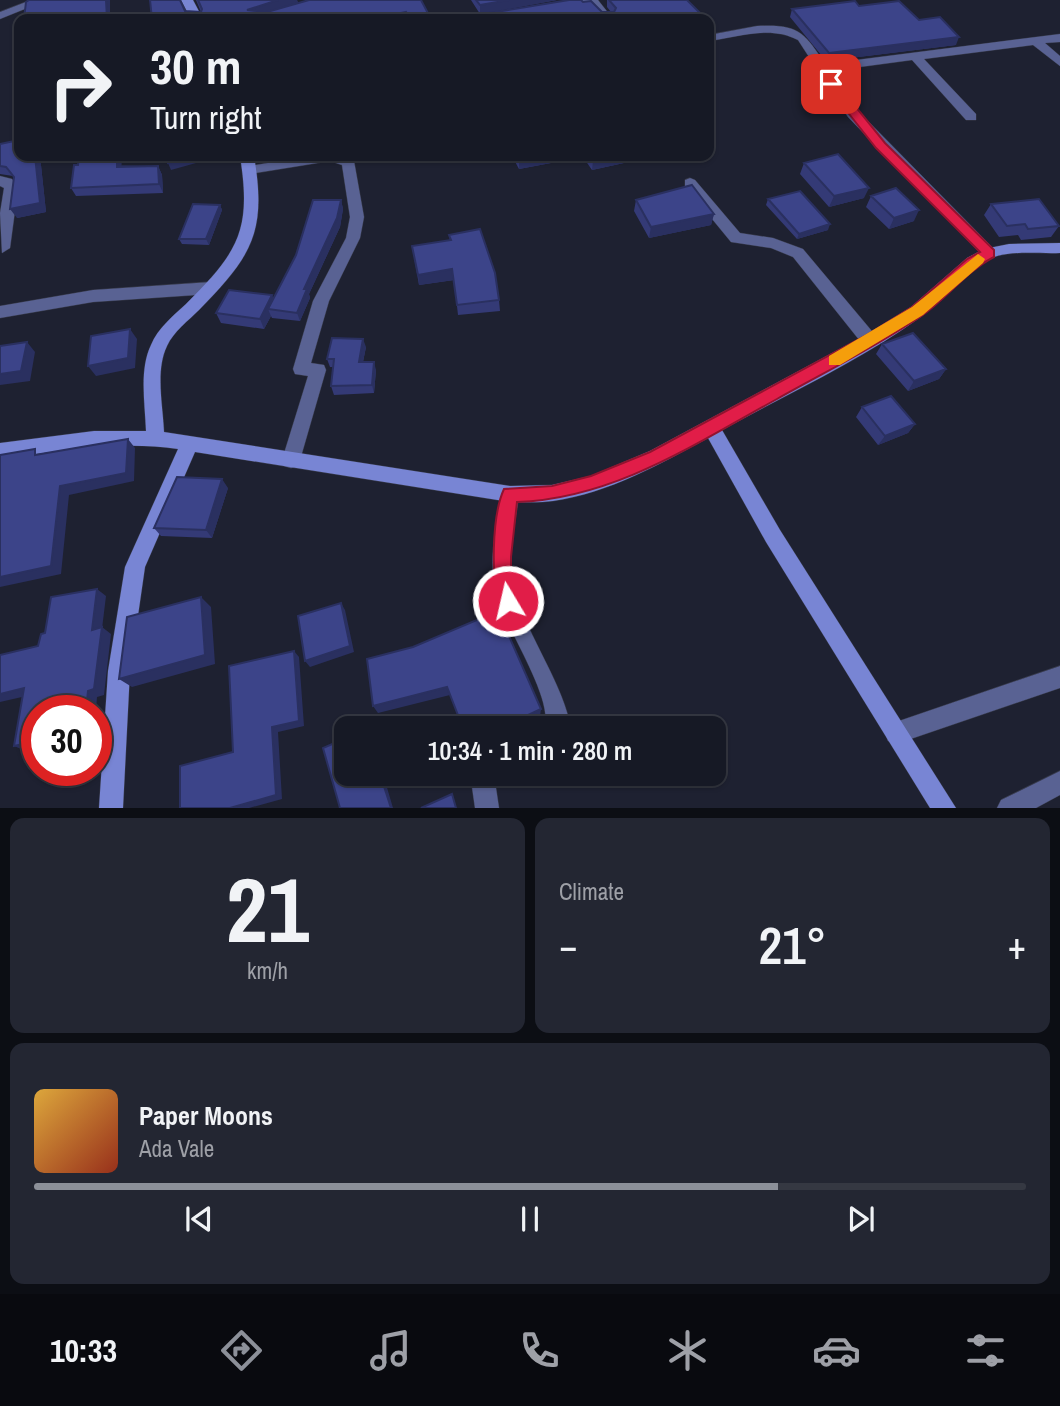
<!DOCTYPE html>
<html lang="en">
<head>
<meta charset="utf-8">
<style>
	body { margin:0; font-family:"Archivo Narrow",sans-serif; background:#232632; color:#f1f3f6; height:100vh; display:flex; flex-direction:column; font-size:26px; white-space:nowrap }
	* { box-sizing:border-box; margin:0 }
	p { font-size:23px; color:#9ea0a7 }
	.icon { flex:none; width:38px; height:38px; fill:none; stroke:currentColor; stroke-width:2; stroke-linecap:round; stroke-linejoin:round }
	.map { position:relative; height:808px; overflow:hidden }
	.panel { display:flex; flex-direction:column; gap:10px; padding:10px; background:#0c0e14; flex:1 }
	.panel>* { flex:none }
	.top-card { position:absolute; left:14px; top:14px; width:700px; height:147px; border-radius:14px; box-shadow:0 2px 5px #0004,0 0 0 2px #353842; background:#161925; color:#f1f3f6; overflow:hidden }
	.speed { position:absolute; left:21px; top:695px; display:flex; gap:14px; font-size:35px; font-weight:700; text-align:center }
	.speed>* { display:grid; place-content:center; width:91px; height:91px; border-radius:50%; background:#161925; box-shadow:0 2px 5px #0004,0 0 0 2px #353842; line-height:1 }
	.speed .limit { border:10px solid #d22; background:#fff; color:#111 }
	.pin { position:absolute; display:grid; place-items:center; width:60px; height:60px; color:#fff; margin:-30px; border-radius:14px; box-shadow:0 4px 10px #0006 }
	.me { position:absolute; width:77px; margin:-38px; rotate:351deg; stroke-linejoin:round; filter:drop-shadow(0 0 5px #0008) }
	.turn { display:flex; align-items:center; gap:24px; height:147px; padding:0 21px; font-size:32px }
	.turn .icon { width:91px; height:91px; stroke-width:2.5 }
	.turn b { display:block; font-size:49px; line-height:60px }
	.big { font-size:52px; font-weight:600; line-height:1.1 }
	.panel .tile { flex:1; display:flex; flex-direction:column; justify-content:center; gap:10px; min-width:0; padding:0 24px; border-radius:14px; background:#232632 }
	.panel .dial { align-items:center; gap:0 }
	.dial b { font-size:91px; line-height:1 }
	.song { display:flex; align-items:center; gap:21px }
	.cover { width:84px; height:84px; border-radius:10px; background:linear-gradient(135deg,hsl(40 70% 55%),hsl(10 70% 35%)) }
	.played { height:7px; border-radius:4px; background:linear-gradient(90deg,#8c9099 75%,#353842 75%) }
	.keys { display:flex; justify-content:space-around; direction:ltr }
	.heat { display:flex; justify-content:space-between; align-items:center; font-size:38px; direction:ltr }
	.panel .tiles { flex:1; display:grid; gap:10px; grid-template-columns:1fr 1fr }
	.tile:last-child { grid-column:span 2 }
	.trip { position:absolute; left:334px; top:716px; width:392px; height:70px; border-radius:14px; background:#161925; box-shadow:0 2px 5px #0004,0 0 0 2px #353842; font-weight:600; line-height:70px; text-align:center }
	.tabs { display:flex; height:112px; justify-content:space-around; align-items:center; background:#090a0f; color:#9ea0a7 }
	.tabs .icon { width:49px; height:49px }
	.tabs .current { color:#8c9099 }
	.tabs b { font-size:32px; color:#f1f3f6 }
	.map>svg:first-child { display:block }
</style>
</head>
<body>
<div class="map">
<svg width="1060" height="808" viewBox="0 0 1060 808">
	<rect width="100%" height="100%" fill="#1e2131"/>
	<g fill="none" stroke-linecap="round" stroke-linejoin="round">
		<!-- street casing -->
		<g stroke="#383b4b" stroke-width="1">
			<path id="street" d="M31 0H47L0 19V12Z
				M572 0H598L613 19H601L589 3 558 9 552 6Z
				M757 26C799 24 804 32 825 64L1060 34V42L1045 43 1060 56V66L1033 45 924 59 976 114V120H966L912 60 830 71 858 111 994 249 997 253 994 257H984L848 117 798 40C770 25 738 37 709 41V35Z
				M311 156H349L354 161 364 217 360 238 329 301 311 363 324 365 326 370 300 460 298 466 291 468 284 466 282 460 308 376 295 374 293 369 313 301 346 238 350 217 342 165 330 161 250 174 243 170 250 166Z
				M0 176 12 179 18 188 10 248 2 253 0 213 4 188 0 186Z
				M690 178 695 180 740 233 773 238 803 249 876 336 878 341 876 346H864L793 257 771 248 731 242 685 186V180Z
				M211 282 219 288 211 294 93 302 0 318V306L93 290Z
				M510 486 517 488 519 494C516 522 507 553 513 581 523 631 558 673 570 723L568 728H544C555 702 508 631 499 602 486 566 496 531 501 494L503 488Z
				M1060 666V688L896 744 888 741 885 733 888 725 896 722Z
				M1060 771V795L1036 808H997L1001 800Z
				M478 774H502L496 788 499 808H475L472 787Z"/>
		</g>
		<!-- secondary casing -->
		<g stroke="#383b4b" stroke-width="1">
			<path id="secondary" d="M181 0H193L203 19H191Z
				M240 156H254C267 232 252 256 199 310 189 320 173 332 167 346 155 371 163 405 164 432L510 486 552 485 591 476 650 451 864 336 911 307 967 258 984 249 1009 244 1060 243V253C1039 254 1011 250 991 258 964 270 945 299 922 316 860 361 789 393 722 430L780 530 956 808H930L766 542 708 438C660 464 609 493 553 501 539 503 524 502 510 502L195 452 145 567 130 671 123 808H99L108 671 125 567 178 449C119 440 59 451 0 459V443L94 431H146C145 403 139 370 151 345 158 328 173 316 186 304 238 252 252 231 240 156Z"/>
		</g>
		<!-- street -->
		<use href="#street" fill="#596293" fill-rule="evenodd"/>
		<!-- secondary -->
		<use href="#secondary" fill="#7885d4" fill-rule="evenodd"/>
	</g>
	<!-- wall -->
	<path fill="#343a76" d="M196 0H297L298 3 421 0 431 19H152L185 11 201 12Z
		M471 0H557L480 14Z
		M607 0H687L701 14 700 19H477V15L583 2 602 12H611L607 7Z
		M859 6 919 20 956 45 826 61 790 17 792 9Z
		M0 144 19 156H40L46 212 17 218 14 178 13 176 0 174Z
		M512 156H633V161L592 170 583 157 519 169Z
		M804 163 864 198 829 207 800 174Z
		M78 165 158 166 162 175 163 193 76 196 71 188Z
		M871 196 914 221 889 229 866 207Z
		M768 199 828 230 797 239 766 205Z
		M341 200 343 209 340 227 309 294 310 298 300 321 272 318 271 316 264 329 221 323 216 313 272 295 273 299Z
		M636 200 714 214 711 225 649 238 634 211Z
		M991 204 1059 226 1051 237 1021 240 1018 235 999 237 984 215Z
		M220 205 222 210 209 245 182 244 179 239Z
		M449 235 499 300 500 311 458 315 454 280 419 285 412 246 450 240Z
		M882 344 946 369 939 379 908 391 876 354Z
		M366 347 363 362 376 370 374 393 334 395 331 386 333 367H330L327 359Z
		M862 407 915 424 908 433 878 445 856 417Z
		M228 488 212 538 161 536 154 528Z"/>
	<!-- shaded-wall -->
	<path fill="#2a3060" d="M106 0H110V19H107Z
		M278 0H297L298 3 250 19 247 10Z
		M509 0H557L480 14V5Z
		M406 12 407 19H374Z
		M701 14 700 19H676Z
		M959 37 956 45 826 61 829 53Z
		M35 156H40L46 212 17 218 10 209Z
		M117 156H122L121 175 117 167Z
		M193 156 196 163 171 170 168 163Z
		M453 156H467L454 162Z
		M541 156H583V157L519 169V160Z
		M616 156H633V161L592 170 593 161Z
		M158 166 162 175 163 193 159 184Z
		M869 188 864 198 829 207 834 196Z
		M341 200 343 209 340 227 309 294 310 298 300 321 297 313 304 289Z
		M220 205 222 210 209 245 206 239Z
		M919 210 914 221 889 229 894 218Z
		M714 214 711 225 649 238 651 227Z
		M830 224 828 230 797 239 799 234Z
		M452 269 454 280 419 285 418 275Z
		M272 295 276 306 268 309 271 316 264 329 260 319Z
		M130 329 137 339 135 368 96 376 88 366Z
		M363 339 366 347 361 371 359 362Z
		M27 342 35 352 30 381 0 385V374Z
		M374 362 376 370 374 393 372 385Z
		M946 369 939 379 908 391 914 381Z
		M915 424 908 433 878 445 885 436Z
		M128 439 135 448 134 481 69 495 61 574 0 587V577L60 486Z
		M222 479 228 488 212 538 206 530Z
		M97 589 106 596 101 637 92 630Z
		M201 597 211 607 215 664 132 687 119 679Z
		M341 603 345 610 354 652 310 667 305 661Z
		M102 627 111 634 104 695 97 697 96 710H86L88 691Z
		M294 651 299 657 304 726 278 732 282 799 249 808H230L272 727Z
		M447 687 450 695 378 713 373 706Z
		M24 688 35 694 0 702V694Z
		M541 709 540 716 515 728H500Z
		M37 741V748L26 751 14 746Z
		M380 774H383L393 808H391Z"/>
	<!-- building -->
	<path fill="#3c4489" stroke="#2a3060" stroke-width="2" d="M29 0H106L107 19H24L26 2Z
		M150 0H180L185 11 201 12 202 9 198 0H278L247 10 267 12 309 0H421L431 19H410L406 12 374 19H152Z
		M476 0H509L480 5Z
		M569 0H581L583 2 591 1 602 12H614L616 8 609 0H687L701 14 676 19H479L477 15Z
		M855 1 859 6 899 1 919 20 940 17 959 37 829 53 792 9Z
		M19 140V156H35L40 203 10 209 14 177 6 167 0 166V144Z
		M838 154 869 188 834 196 804 163Z
		M79 156H117V167L158 166 159 184 71 188 74 165H78Z
		M167 156H192L168 163Z
		M517 156H541L519 160Z
		M589 156H616L593 161Z
		M692 185 714 214 651 227 636 200Z
		M896 188 919 210 894 218 871 196Z
		M800 191 830 224 799 234 768 199Z
		M1039 199 1059 226 1028 229 1025 224 1007 226 991 204Z
		M313 200H341L337 218 304 289H307L297 313 268 309 296 255Z
		M193 204 220 205 206 239H179Z
		M480 229 495 273 499 300 457 305 452 269 418 275 412 246 451 240 449 235Z
		M229 290 272 295 260 319 216 313Z
		M130 329 128 358 88 366 91 336Z
		M913 333 946 369 914 381 882 344Z
		M332 338 363 339 359 362H374L372 385 331 386 334 359H327Z
		M27 342 21 371 0 374V346Z
		M891 396 915 424 885 436 862 407Z
		M128 439 126 473 60 486 51 566 0 577V455L35 449V455Z
		M177 477 222 479 206 530 154 528Z
		M97 589 92 630 102 627 94 689 88 691 86 710H37V741L14 746 24 688 0 694V655L38 646 41 634 45 633 51 597Z
		M201 597 205 655 119 679 127 617Z
		M341 603 350 646 305 661 298 616Z
		M498 611 541 709 500 728H463L447 687 373 706 367 659 413 647Z
		M294 651 299 721 272 727 276 795 230 808H180V766L233 752 229 666Z
		M346 738V774H380L391 808H340L323 748Z
		M452 794 456 808H421Z"/>
	<!-- route -->
	<path fill="#e11d48" stroke="#92132f" stroke-width="2" d="M827 81H835L885 143 994 250V257C965 272 947 299 920 317 874 348 825 372 777 399 695 444 613 499 517 502L511 557V579L517 601 515 607 508 610 501 607C490 581 492 515 504 489L552 486 591 476 650 452 865 336 912 307 967 259 980 252 876 148 827 86Z"/>
	<!-- slow -->
	<path fill="#f59e0b" d="M978 254 985 259 983 263 923 315 840 365H829V356L912 307Z"/>
</svg>
<div class="speed"><div class="limit">30</div></div>
<div class="pin" style="left:831px;top:84px;background:#d93025"><svg class="icon" aria-label="arrive" viewBox="0 0 24 24"><path d="M6 21V4h12l-3 4 3 4H6"/></svg></div>
<svg class="me" style="left:508px;top:601px" viewBox="-20 -20 40 40"><circle r="17" fill="#e11d48" stroke="#fff" stroke-width="3"/><path d="M0-11L8 9 0 5-8 9z" fill="#fff"/></svg>
<div class="trip">10:34 · 1 min · 280 m</div>
<div class="top-card">
<div class="turn"><svg class="icon" aria-label="right" viewBox="0 0 24 24"><path d="M7 20v-9h11M14 6l5 5-5 5"/></svg><div><b>30 m</b>Turn right</div></div>
</div>
</div>
<section class="panel">
<div class="tiles">
<div class="tile dial"><b>21</b><p>km/h</p></div>
<div class="tile"><p>Climate</p>
<div class="heat"><a>−</a><b class="big">21°</b><a>+</a></div>
</div>
<div class="tile">
<div class="song"><i class="cover"></i><div><b>Paper Moons</b><p>Ada Vale</p></div></div>
<div class="played"></div>
<div class="keys"><svg class="icon" aria-label="previous" viewBox="0 0 24 24"><path d="M18 5L8 12l10 7zM5 5v14"/></svg><svg class="icon" aria-label="pause" viewBox="0 0 24 24"><path d="M8 5v14M16 5v14"/></svg><svg class="icon" aria-label="next" viewBox="0 0 24 24"><path d="M6 5l10 7-10 7zM19 5v14"/></svg></div>
</div>
</div>
</section>
<nav class="tabs">
<b>10:33</b>
<svg class="icon current" aria-label="directions" viewBox="0 0 24 24"><path d="M12 3l9 9-9 9-9-9zM9 14v-3h6M13 9l2 2-2 2"/></svg>
<svg class="icon" aria-label="music" viewBox="0 0 24 24"><path d="M9 18V5l10-2v13"/><circle cx="6" cy="18" r="3"/><circle cx="16" cy="16" r="3"/></svg>
<svg class="icon" aria-label="phone" viewBox="0 0 24 24"><path d="M5 4h4l2 5-3 2q2 4 5 5l2-3 5 2v4C11 20 4 13 5 4z"/></svg>
<svg class="icon" aria-label="climate" viewBox="0 0 24 24"><path d="M12 3v18M4 7l16 10M4 17L20 7"/></svg>
<svg class="icon" aria-label="car" viewBox="0 0 24 24"><path d="M5 17H2v-5l4-1 3-4h7l3 4 3 1v5h-3M9 17h6M6 11h13"/><circle cx="7" cy="17" r="2"/><circle cx="17" cy="17" r="2"/></svg>
<svg class="icon" aria-label="filters" viewBox="0 0 24 24"><path d="M4 7h16M4 17h16"/><circle cx="9" cy="7" r="2"/><circle cx="15" cy="17" r="2"/></svg>
</nav>
</body>
</html>
